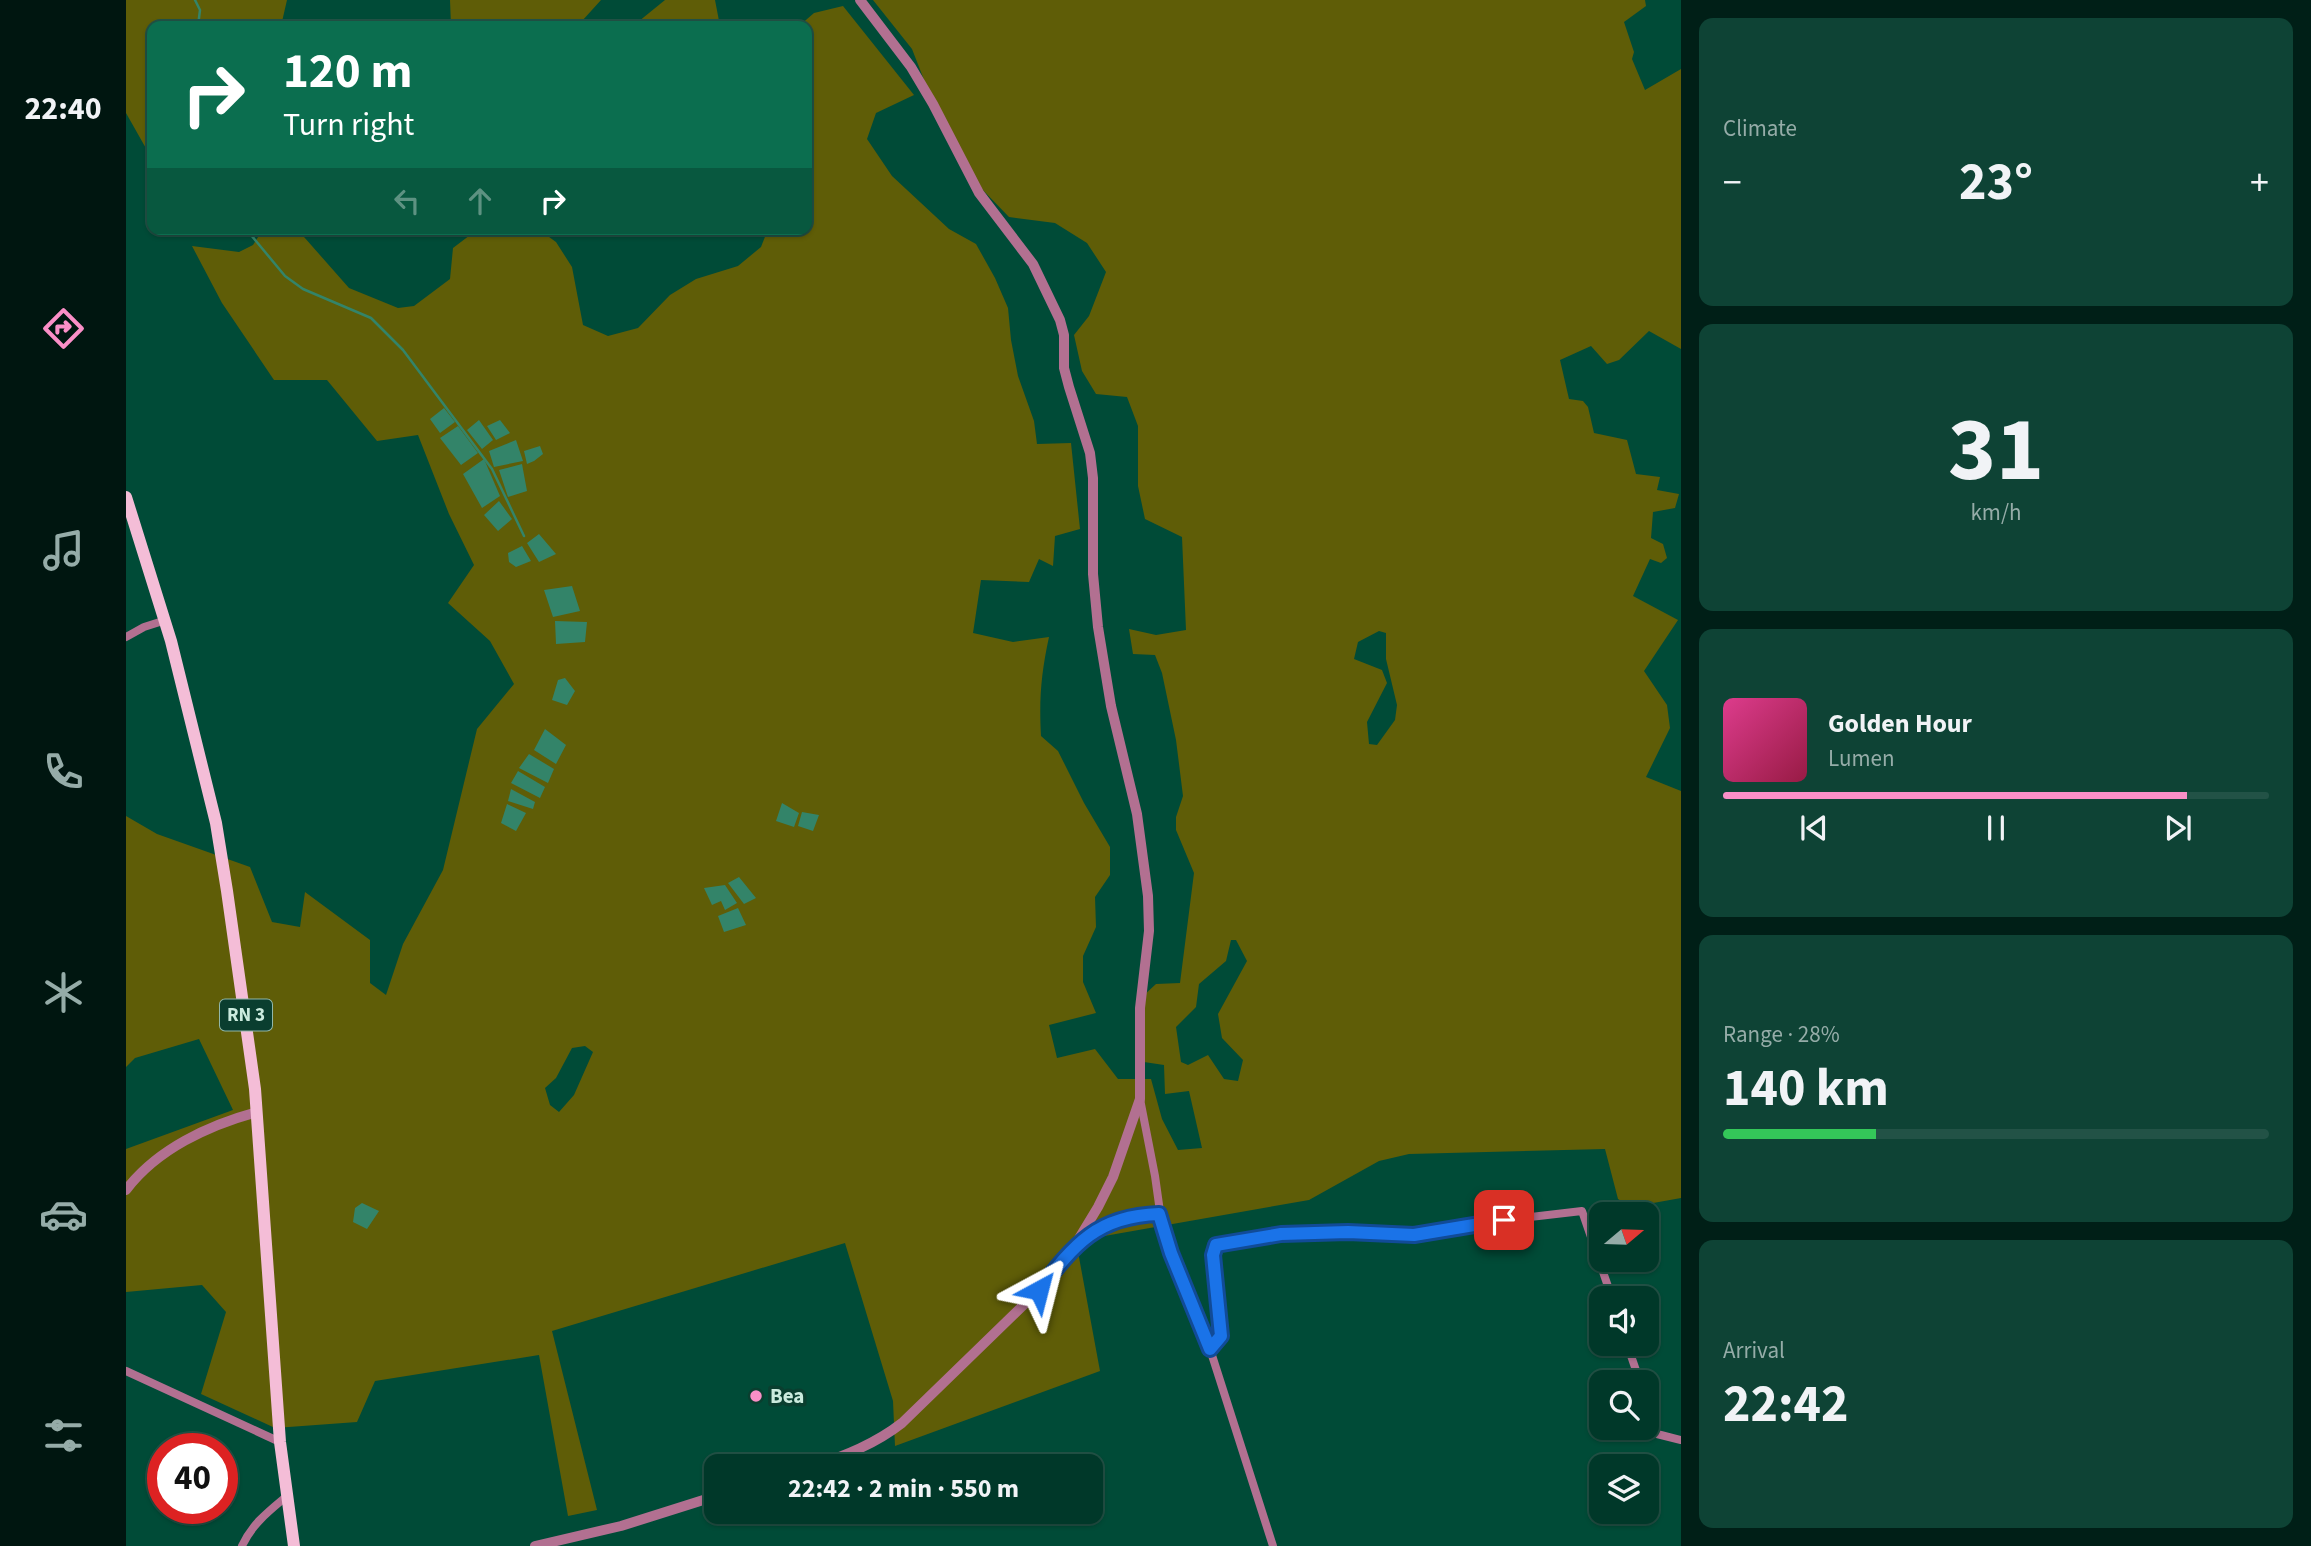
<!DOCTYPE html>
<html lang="en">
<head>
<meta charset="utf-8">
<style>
	body { margin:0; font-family:"Source Sans 3",sans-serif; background:#0e4335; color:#f1f3f6; height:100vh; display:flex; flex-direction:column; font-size:26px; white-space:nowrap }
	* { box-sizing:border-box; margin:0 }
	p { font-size:23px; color:#95aca8 }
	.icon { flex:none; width:38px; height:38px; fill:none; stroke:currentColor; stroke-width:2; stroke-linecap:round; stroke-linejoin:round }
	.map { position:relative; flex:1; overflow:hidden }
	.sheet { display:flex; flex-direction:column; gap:18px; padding:18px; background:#001f17; width:630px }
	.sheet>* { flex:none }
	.hud { position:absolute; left:21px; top:21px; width:665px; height:214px; border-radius:14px; box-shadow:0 2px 5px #0004,0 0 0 2px #225246; background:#0b6e4f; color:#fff; overflow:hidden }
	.needle { width:46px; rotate:71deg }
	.tools { position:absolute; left:1463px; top:1202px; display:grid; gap:14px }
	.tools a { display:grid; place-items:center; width:70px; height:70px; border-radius:14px; background:#003829; box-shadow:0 2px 5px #0004,0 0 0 2px #225246; font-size:35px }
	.speed { position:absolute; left:21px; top:1433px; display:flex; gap:14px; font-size:35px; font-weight:700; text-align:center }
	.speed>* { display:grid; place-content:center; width:91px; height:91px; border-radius:50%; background:#003829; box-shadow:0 2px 5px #0004,0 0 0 2px #225246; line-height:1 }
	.speed .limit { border:10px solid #d22; background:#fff; color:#111 }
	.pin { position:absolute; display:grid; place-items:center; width:60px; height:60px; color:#fff; margin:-30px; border-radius:14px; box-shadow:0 4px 10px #0006 }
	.me { position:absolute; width:77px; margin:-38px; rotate:38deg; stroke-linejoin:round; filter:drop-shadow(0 0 5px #0008) }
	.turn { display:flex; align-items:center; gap:24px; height:147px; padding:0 21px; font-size:32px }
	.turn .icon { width:91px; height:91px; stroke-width:2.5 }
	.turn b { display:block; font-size:49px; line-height:60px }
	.lanes { display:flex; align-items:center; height:66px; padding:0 21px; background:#0003; justify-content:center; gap:35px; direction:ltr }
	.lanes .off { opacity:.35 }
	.big { font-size:52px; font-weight:700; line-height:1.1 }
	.sheet .card { flex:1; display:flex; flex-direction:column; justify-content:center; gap:10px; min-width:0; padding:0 24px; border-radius:14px; background:#0e4335 }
	.sheet .dial { align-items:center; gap:0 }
	.dial b { font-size:91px; line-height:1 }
	.song { display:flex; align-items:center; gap:21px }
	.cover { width:84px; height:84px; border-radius:10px; background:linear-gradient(135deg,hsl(330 70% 55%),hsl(340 70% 35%)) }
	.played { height:7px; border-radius:4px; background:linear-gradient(90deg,#fa8fc7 85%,#225246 85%) }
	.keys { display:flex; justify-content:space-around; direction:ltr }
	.heat { display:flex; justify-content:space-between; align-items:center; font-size:38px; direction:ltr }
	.charge { height:10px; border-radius:5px; background:linear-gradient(90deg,#34c759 28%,#225246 0) }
	.trip { position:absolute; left:578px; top:1454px; width:399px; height:70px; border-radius:14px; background:#003829; box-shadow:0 2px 5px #0004,0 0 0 2px #225246; font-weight:700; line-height:70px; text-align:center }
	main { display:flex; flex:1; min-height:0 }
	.tabs { display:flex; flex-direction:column; width:126px; justify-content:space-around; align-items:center; background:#001610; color:#95aca8 }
	.tabs .icon { width:49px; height:49px }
	.tabs .selected { color:#fa8fc7 }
	.tabs b { font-size:32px; color:#f1f3f6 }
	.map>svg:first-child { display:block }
</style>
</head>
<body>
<main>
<nav class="tabs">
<b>22:40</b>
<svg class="icon selected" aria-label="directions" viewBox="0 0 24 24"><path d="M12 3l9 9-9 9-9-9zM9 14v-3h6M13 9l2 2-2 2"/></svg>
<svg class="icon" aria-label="music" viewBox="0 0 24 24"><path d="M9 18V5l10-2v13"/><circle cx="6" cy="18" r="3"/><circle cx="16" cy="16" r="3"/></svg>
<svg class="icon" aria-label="phone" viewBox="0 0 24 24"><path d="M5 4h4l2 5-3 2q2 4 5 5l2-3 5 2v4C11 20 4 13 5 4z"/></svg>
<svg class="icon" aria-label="climate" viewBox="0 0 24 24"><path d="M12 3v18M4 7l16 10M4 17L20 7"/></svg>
<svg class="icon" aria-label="car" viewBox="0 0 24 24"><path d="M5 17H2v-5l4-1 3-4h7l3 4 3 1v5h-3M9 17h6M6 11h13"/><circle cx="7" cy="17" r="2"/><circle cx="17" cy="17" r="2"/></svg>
<svg class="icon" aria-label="filters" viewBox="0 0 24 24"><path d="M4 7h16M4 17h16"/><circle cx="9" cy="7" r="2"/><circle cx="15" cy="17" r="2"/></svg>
</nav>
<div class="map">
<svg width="1555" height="1546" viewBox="0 0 1555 1546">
	<rect width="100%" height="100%" fill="#004b37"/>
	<!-- green -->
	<path fill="#5f5d07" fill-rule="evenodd" d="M0 0H161L155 26H26V159L0 113Z
		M324 0H475L456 21 460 26H325Z
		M539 0H589L594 26H507Z
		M747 0H1519L1520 6 1498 22 1508 52 1506 59 1519 90 1555 69V349L1523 331 1493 360 1481 364 1465 346 1434 360 1443 399 1457 401 1462 407 1468 433 1501 440 1510 474 1534 477 1531 490 1553 494 1549 508 1527 512 1525 538 1537 544 1541 558 1535 563 1524 559 1507 596 1552 620 1518 671 1541 705 1544 728 1520 777 1555 791V1198L1505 1207 1492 1199 1479 1149 1283 1154 1253 1161 1183 1200 950 1241 974 1371 769 1446 767 1401 719 1243 426 1331 471 1510 442 1516 413 1355 249 1381 231 1422 149 1428 75 1394 100 1312 76 1285 0 1292V1149L107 1110 73 1039 9 1058 0 1067V816L31 834 124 867 146 922 174 927 179 892 244 940V983L260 995 277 944 317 870 351 729 388 684 364 641 322 603 348 565 323 514 292 435 251 441 201 380H148L96 303 66 246 113 252 127 245 137 229H171L223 288 272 308 288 306 324 279 327 248 352 229H412L430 242 446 267 457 325 482 336 512 328 544 295 570 279 612 266 635 247 642 229H681V26H673L688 13 717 6 788 95 750 113 741 139 766 176 823 229 850 244 869 278 882 308 885 340 892 376 908 421 911 444 945 443 954 529 929 536 927 566 913 559 903 582 855 580 847 633 887 642 923 637C915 674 913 699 915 736L932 751 958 803 984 847V875L969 897 970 927 957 956V982L970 1013 923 1025 931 1058 969 1049 992 1079H1025L1036 1119 1052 1150 1076 1148 1063 1091 1039 1094 1038 1065 1018 1062 1017 996 1030 984 1054 983 1068 873 1050 830V817L1057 796 1050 740 1036 673 1029 655 1007 654 1003 629 1030 635 1060 630 1056 537 1019 519 1012 486V426L1001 397 970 394 956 371 948 335 963 316 980 272 961 243 929 223 883 217 851 184 818 131 786 49ZM1253 631 1260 633V659L1271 705 1269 720 1251 745 1243 744 1241 722 1261 683 1256 670 1228 659 1232 642ZM1105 940H1110L1121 961 1092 1014 1096 1038 1117 1060 1112 1081 1098 1079 1082 1055 1062 1065 1055 1062 1050 1027 1070 1007 1073 984 1100 961ZM459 1046 467 1052 448 1095 433 1112 424 1105 419 1088 430 1078 446 1048Z"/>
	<!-- water -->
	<path fill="#338469" d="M318 408 329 422 314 433 304 419Z
		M353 420 367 440 356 449 341 430Z
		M374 420 384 433 370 440 361 426Z
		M332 426 352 453 335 465 314 438Z
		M390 440 397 461 368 467 363 451Z
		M414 446 417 454 408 461 401 464 398 451Z
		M358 459 374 496 356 508 337 474Z
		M396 464 401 491 382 497 373 470Z
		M373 501 386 519 372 531 358 515Z
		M413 534 430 554 413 562 401 543Z
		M396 546 405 561 390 567 383 562 382 553Z
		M446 586 454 611 427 617 418 590Z
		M429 621 461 622 459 642 430 644Z
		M439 678 449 691 441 705 426 700 432 680Z
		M419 729 440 745 430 764 408 750Z
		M403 754 428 769 422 783 393 768Z
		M392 771 419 787 414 798 385 783Z
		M385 789 409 802 407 809 382 801Z
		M656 803 673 813 668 827 650 821Z
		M381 804 400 813 390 831 375 823Z
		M676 812 693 815 687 831 672 826Z
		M613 877 630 898 618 904 602 883Z
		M599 885 611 903 599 910 595 901 586 905 578 888Z
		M612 908 620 925 598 932 592 916Z
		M236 1203 253 1211 241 1229 227 1222 229 1208Z"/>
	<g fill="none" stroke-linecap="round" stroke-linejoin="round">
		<!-- stream -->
		<path stroke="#338469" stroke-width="2.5" d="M69 0 74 10 72 26
			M120 229 159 276 177 289 245 318 277 350 366 469 398 536"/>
		<!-- minor -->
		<path stroke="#b27091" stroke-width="8" d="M0 637 18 627 40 620
			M1014 1099 1029 1176 1037 1233 1084 1349 1147 1546
			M952 1243C984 1224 995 1215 1033 1214
			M1501 1344 1514 1382
			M1084 1349 1095 1336 1088 1255 1090 1245 1155 1234 1222 1232 1288 1235 1354 1223 1456 1211 1486 1298
			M0 1371 154 1442
			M1521 1403 1531 1434 1555 1440
			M116 1546C126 1524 143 1511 161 1496"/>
		<!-- tertiary -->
		<path stroke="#b27091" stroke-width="10" d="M0 1190C31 1149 83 1125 131 1112
			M689 1466C720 1455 749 1444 776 1423L913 1290 949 1245 972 1207 987 1177 1014 1099V1008L1023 931 1022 896 1011 814 985 706 972 627 967 574V478L964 453 943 387 938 368V335L934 320 907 264 853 193 807 104 785 67 734 0
			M409 1546 495 1526 590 1496"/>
		<!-- primary -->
		<path stroke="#f4bdd7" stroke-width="12" d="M0 497 45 641 90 823 101 891 129 1089 154 1442 168 1546"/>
	</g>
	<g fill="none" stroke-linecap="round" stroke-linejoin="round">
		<!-- route casing -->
		<g stroke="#114b97" stroke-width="18">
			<path id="route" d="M913 1290C949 1244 971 1216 1033 1214L1045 1253 1084 1349 1095 1336 1087 1255 1090 1245 1155 1234 1222 1232 1288 1235 1378 1220"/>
		</g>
		<!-- route -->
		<use href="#route" stroke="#1a73e8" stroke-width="12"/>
	</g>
	<!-- markers -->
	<circle fill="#fa8fc7" stroke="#0a3e2f" stroke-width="2.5" cx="630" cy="1396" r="7"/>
	<g text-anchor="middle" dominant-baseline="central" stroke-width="7" stroke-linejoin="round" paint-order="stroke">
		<!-- shield labels -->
		<rect fill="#0a3e2f" stroke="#91b7aa" stroke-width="2" x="94" y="999.5" width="52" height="31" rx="5"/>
		<g font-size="19" font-weight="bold" fill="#cbebde">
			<text x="120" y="1015">RN 3</text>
		</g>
		<!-- poi labels -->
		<g font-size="21" font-weight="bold" fill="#cbebde" stroke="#0a3e2f" text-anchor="start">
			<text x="644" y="1396">Bea</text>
		</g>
	</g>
</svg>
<div class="tools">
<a><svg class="needle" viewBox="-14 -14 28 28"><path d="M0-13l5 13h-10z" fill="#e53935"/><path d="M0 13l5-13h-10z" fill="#95aca8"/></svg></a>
<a><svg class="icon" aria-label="sound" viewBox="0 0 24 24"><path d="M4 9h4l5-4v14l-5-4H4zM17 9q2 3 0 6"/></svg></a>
<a><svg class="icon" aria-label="search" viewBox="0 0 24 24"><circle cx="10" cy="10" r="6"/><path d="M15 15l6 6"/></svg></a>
<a><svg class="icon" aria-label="layers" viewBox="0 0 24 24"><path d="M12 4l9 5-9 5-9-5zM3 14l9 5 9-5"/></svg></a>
</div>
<div class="speed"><div class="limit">40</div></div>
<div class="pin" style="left:1378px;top:1220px;background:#d93025"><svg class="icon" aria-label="arrive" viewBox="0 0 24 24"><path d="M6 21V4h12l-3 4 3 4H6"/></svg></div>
<svg class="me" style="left:913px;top:1290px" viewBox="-20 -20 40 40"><path d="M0-17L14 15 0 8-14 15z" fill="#1a73e8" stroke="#fff" stroke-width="4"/></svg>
<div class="trip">22:42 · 2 min · 550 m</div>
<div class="hud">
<div class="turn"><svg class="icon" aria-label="right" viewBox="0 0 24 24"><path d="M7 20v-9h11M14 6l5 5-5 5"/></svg><div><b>120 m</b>Turn right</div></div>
<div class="lanes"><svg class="icon off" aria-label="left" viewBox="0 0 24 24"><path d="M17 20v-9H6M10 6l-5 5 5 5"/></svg><svg class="icon off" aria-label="ahead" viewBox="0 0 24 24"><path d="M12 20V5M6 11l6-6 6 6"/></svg><svg class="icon" aria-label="right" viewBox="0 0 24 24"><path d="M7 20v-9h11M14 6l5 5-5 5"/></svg></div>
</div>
</div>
<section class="sheet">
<div class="card"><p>Climate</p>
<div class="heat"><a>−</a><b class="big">23°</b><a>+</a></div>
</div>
<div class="card dial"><b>31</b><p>km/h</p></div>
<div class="card">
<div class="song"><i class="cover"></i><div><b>Golden Hour</b><p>Lumen</p></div></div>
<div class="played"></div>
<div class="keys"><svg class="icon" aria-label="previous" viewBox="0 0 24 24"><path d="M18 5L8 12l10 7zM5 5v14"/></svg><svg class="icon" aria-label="pause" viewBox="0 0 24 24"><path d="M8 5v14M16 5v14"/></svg><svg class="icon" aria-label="next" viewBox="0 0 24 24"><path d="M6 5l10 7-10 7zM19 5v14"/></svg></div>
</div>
<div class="card"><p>Range · 28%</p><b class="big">140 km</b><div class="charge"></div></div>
<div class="card"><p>Arrival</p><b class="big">22:42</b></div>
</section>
</main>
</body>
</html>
